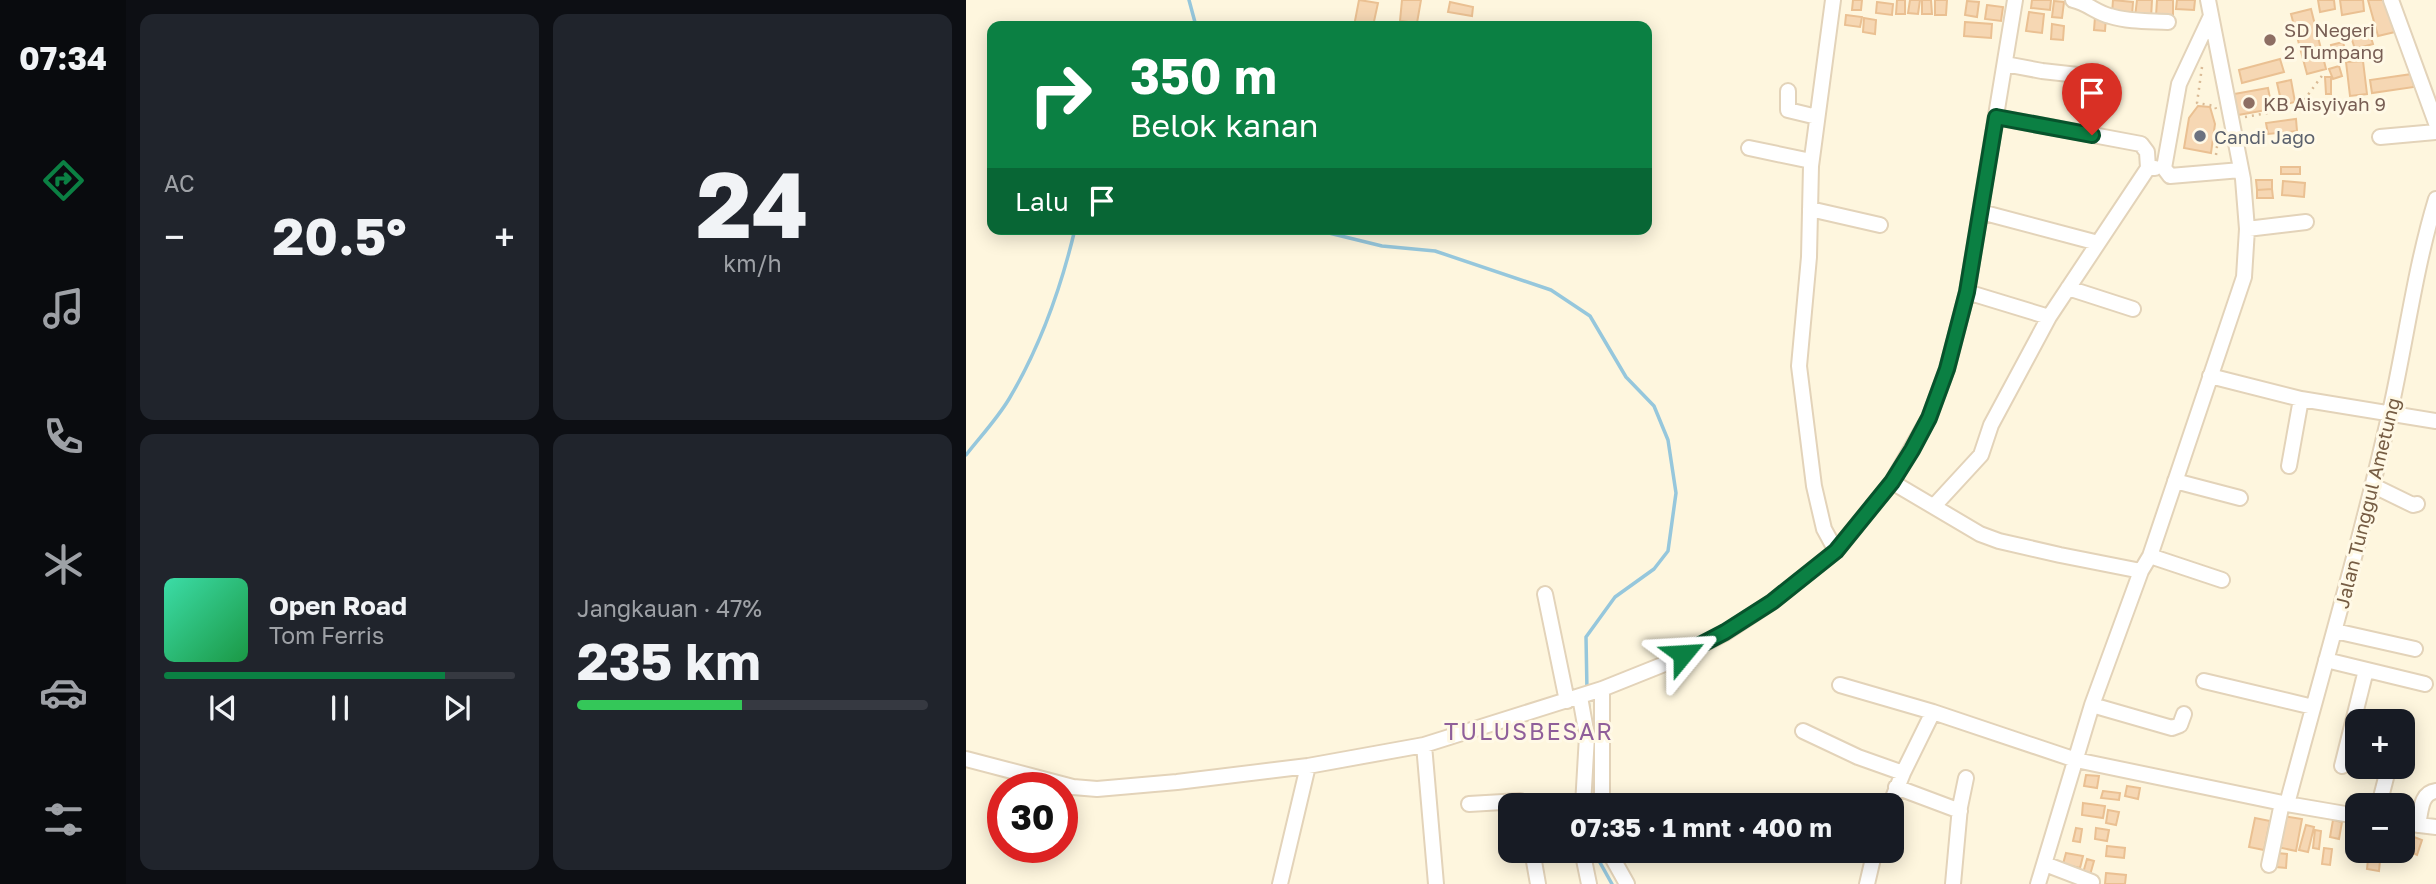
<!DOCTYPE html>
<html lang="id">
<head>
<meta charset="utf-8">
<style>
	body { margin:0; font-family:"Golos Text",sans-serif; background:#20242c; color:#f1f3f6; height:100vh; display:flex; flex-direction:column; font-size:26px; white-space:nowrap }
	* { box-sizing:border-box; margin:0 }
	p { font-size:23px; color:#9ea1a6 }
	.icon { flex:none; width:38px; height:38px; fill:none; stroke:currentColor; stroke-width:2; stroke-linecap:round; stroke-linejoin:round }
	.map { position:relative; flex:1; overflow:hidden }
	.sheet { display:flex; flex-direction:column; gap:14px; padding:14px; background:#0d0f14; width:840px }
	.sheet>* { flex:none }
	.hud { position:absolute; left:21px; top:21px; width:665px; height:214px; border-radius:14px; box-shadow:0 4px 18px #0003; background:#0b8043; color:#fff; overflow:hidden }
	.buttons { position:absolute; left:1379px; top:709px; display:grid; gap:14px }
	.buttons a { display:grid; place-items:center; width:70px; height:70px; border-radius:14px; background:#171b24; box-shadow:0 4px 18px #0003; font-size:35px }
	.speed { position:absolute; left:21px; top:772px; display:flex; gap:14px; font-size:35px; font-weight:700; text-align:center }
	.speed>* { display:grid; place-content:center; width:91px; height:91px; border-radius:50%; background:#171b24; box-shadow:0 4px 18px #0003; line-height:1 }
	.speed .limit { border:10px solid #d22; background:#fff; color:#111 }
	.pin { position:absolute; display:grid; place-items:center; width:60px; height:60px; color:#fff; margin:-72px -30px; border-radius:50% 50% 50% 0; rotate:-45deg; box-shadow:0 0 7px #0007 }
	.pin .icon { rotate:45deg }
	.me { position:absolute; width:77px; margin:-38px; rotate:63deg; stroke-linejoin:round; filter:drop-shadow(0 0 5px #0008) }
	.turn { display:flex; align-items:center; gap:24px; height:147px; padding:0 28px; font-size:32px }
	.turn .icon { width:91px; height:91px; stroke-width:2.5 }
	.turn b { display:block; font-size:49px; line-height:60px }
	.then { display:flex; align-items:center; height:66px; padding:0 28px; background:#0003; gap:14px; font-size:26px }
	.big { font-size:52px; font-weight:700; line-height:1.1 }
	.sheet .tile { flex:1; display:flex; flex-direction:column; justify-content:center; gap:10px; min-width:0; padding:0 24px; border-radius:14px; background:#20242c }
	.sheet .dial { align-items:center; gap:0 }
	.dial b { font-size:91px; line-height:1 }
	.song { display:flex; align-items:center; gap:21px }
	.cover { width:84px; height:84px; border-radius:10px; background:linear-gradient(135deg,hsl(160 70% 55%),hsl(140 70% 35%)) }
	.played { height:7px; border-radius:4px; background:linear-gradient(90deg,#0b8043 80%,#363941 80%) }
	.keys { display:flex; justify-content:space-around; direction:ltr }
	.heat { display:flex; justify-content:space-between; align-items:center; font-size:38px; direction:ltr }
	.charge { height:10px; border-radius:5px; background:linear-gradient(90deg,#34c759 47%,#363941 0) }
	.sheet .tiles { flex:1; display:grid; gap:14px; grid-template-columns:repeat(2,1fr) }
	.trip { position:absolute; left:532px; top:793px; width:406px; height:70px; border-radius:14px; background:#171b24; box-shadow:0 4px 18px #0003; font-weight:700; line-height:70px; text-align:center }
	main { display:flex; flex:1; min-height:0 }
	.tabs { display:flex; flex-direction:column; width:126px; justify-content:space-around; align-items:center; background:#090b0e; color:#9ea1a6 }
	.tabs .icon { width:49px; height:49px }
	.tabs .selected { color:#0b8043 }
	.tabs b { font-size:32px; color:#f1f3f6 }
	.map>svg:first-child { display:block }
</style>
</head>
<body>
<main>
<nav class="tabs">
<b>07:34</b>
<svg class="icon selected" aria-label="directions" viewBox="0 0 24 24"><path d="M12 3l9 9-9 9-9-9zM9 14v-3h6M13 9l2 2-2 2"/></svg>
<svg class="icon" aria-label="music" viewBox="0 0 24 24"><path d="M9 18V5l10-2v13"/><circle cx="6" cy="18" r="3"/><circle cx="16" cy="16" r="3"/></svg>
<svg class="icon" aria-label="phone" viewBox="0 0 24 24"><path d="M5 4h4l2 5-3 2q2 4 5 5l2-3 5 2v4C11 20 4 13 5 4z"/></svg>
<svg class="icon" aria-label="climate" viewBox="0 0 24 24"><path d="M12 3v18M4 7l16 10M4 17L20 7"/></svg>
<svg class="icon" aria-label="car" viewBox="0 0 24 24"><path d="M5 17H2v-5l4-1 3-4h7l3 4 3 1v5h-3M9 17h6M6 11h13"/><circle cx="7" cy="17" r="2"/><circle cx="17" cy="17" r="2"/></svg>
<svg class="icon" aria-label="filters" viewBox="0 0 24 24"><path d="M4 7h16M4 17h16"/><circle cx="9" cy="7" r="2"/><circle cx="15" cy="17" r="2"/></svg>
</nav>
<section class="sheet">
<div class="tiles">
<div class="tile"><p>AC</p>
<div class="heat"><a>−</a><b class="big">20.5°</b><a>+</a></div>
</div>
<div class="tile dial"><b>24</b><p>km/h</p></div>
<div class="tile">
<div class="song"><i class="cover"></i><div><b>Open Road</b><p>Tom Ferris</p></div></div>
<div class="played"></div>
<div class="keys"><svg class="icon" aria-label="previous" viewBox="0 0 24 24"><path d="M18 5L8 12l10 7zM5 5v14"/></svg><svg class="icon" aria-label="pause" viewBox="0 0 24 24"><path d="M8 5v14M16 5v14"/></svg><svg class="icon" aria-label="next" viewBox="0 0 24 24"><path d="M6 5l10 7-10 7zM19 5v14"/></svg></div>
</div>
<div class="tile"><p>Jangkauan · 47%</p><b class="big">235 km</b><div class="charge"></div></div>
</div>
</section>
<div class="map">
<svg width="1470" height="884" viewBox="0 0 1470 884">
	<rect width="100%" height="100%" fill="#fef6de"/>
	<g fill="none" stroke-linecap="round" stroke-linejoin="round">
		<!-- stream -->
		<path stroke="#96c7dc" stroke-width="3.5" d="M223 0 230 26
			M333 229 363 233 416 246 469 251 585 290 624 316 660 377 688 406 702 440 710 493 702 551 688 569 649 597 620 637 621 691
			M0 455C14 437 31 419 43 399 74 347 95 288 109 229
			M622 699 624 719
			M627 850 646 884"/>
	</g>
	<!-- building -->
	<path fill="#f6d7b3" stroke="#eac092" stroke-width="2" d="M393 0 412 3 407 26H388Z
		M436 0H455L451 23 434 21Z
		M887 0H896L895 10H886Z
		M931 0H939V14H930Z
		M944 0H954L952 14 942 13Z
		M956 0H965L966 14H956Z
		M969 0H981L980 15H969Z
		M1066 0H1085L1084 10 1065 8Z
		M1147 0 1167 2 1166 16 1146 14Z
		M1171 0H1186L1185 19 1169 17Z
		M1191 0H1207V17L1190 16Z
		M1211 0H1229L1228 10 1210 9Z
		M1352 0H1368L1369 9 1354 12Z
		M1374 0H1397L1398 11 1376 15Z
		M1402 0H1420L1429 32 1412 36Z
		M1001 1 1013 2 1011 17 999 15Z
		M1088 1 1098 2 1096 18 1086 17Z
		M484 2 507 7 506 16 482 12Z
		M911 2 927 4 926 15 910 13Z
		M1021 5 1037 7 1035 21 1019 19Z
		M1345 9 1360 69 1341 74 1325 14Z
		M1063 12 1078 14 1076 33 1060 31Z
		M880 15 896 17 894 27 879 25Z
		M1129 17H1140L1139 31 1128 30Z
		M898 18 910 20 909 34 897 32Z
		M999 22 1026 24 1025 38 998 36Z
		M1086 24 1098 26 1097 40 1085 39Z
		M1403 31 1407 44 1389 49 1385 37Z
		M1377 42 1380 54 1368 57 1365 45Z
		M1314 59 1318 72 1276 83 1273 70Z
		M1397 61 1401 94 1384 96 1380 62Z
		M1373 66 1376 76 1367 79 1363 69Z
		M1446 74 1448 87 1406 93 1404 80Z
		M1359 77H1365V94H1360Z
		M1325 80 1329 102 1316 105 1311 83Z
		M1302 88 1306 109 1272 115 1268 94Z
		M1232 106 1244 107 1249 124 1245 153 1218 148 1223 118Z
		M1330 119 1331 131 1302 134 1300 123Z
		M1315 167H1334V174H1315Z
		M1290 180H1306V189L1291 190Z
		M1317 181 1339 183 1338 197 1316 195Z
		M1306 189 1307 198H1291V190Z
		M1120 775 1133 776 1131 788 1118 786Z
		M1161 786 1174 788 1172 799 1159 796Z
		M1137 791 1154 793 1153 800 1135 798Z
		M1117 803 1139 806 1137 818 1116 815Z
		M1142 810 1153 812 1150 825 1140 823Z
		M1317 816 1336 819 1330 851 1311 847Z
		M1289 818 1304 821 1298 850 1283 847Z
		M1367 820 1376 822 1373 839 1364 837Z
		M1340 825 1348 827 1342 852 1333 850Z
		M1110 828 1116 829 1114 842 1107 841Z
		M1130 828 1143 830 1141 841 1129 839Z
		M1349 830 1355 831 1353 849 1347 848Z
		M1448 837 1456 840 1451 855 1442 851Z
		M1141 846 1159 848 1158 858 1140 856Z
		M1358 848 1366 849 1364 865 1356 864Z
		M1403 850H1415L1413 871 1401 869Z
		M1100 853 1117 856 1114 868 1097 864Z
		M1311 853 1321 854 1320 868 1310 867Z
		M1121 859 1128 861 1124 875 1117 873Z
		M1140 873 1160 875 1159 884H1139Z"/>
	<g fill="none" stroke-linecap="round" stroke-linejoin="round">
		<!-- minor casing -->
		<g stroke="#e3d3b9" stroke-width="18">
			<path id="minor" d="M867 0 845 166 843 257 833 366 848 486 858 529 870 551
				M1107 0C1121 3 1131 13 1144 16 1163 22 1183 21 1202 22
				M1425 0 1470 123
				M1244 18 1213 84 1198 168 1204 176 1275 170
				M1039 64 1076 71 1139 78 1142 82 1138 103
				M822 91V110L851 117
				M1030 117 1175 144 1181 152 1182 168H1189
				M1414 137 1470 132
				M783 148 845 161
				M844 209 914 225
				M1015 212 1132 243
				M1281 229 1340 222
				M1102 288 1167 309
				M1001 292 1083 317
				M1244 376 1335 399 1470 421
				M1323 466 1335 399
				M1209 481 1274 498
				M926 482 1014 534 1033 541 1094 555 1175 571
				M1406 485 1447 505 1451 504
				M968 506 1015 455 1025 425 1083 317 1182 168
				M1184 556 1256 580
				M579 594 601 701
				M1369 631 1449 649
				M1360 660 1459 684
				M1238 681 1347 707
				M874 685 967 712 1110 760 1321 804 1391 816
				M636 689V805
				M614 697 621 736 617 805
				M1126 705 1206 728 1214 725 1218 714
				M837 731 892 757 937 773
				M458 745 470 884
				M0 759 107 787 131 789 211 782 342 766 458 745 636 689 696 665 759 633 806 602 870 551 926 482 963 418 981 369 1001 292 1049 0
				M1376 766 1400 670
				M930 787 994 811
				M503 804 554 801 558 805
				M1321 804C1356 673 1394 544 1424 412 1440 341 1449 268 1470 199
				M924 805 937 773 967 712
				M1413 805 1423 766
				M1437 823 1470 827
				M1452 825C1455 812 1454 793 1470 791
				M566 850 572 884
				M616 850 623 884
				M642 850 661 884
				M1079 864 1126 882
				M1303 865 1316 803
				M314 884 342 766
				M901 884 909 850
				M987 884 994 807 1000 778
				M1072 884 1126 705 1175 571 1184 556 1278 277 1281 229 1277 179 1242 0"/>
		</g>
		<!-- path -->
		<path stroke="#dabb96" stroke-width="2.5" stroke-dasharray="2 5" stroke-linecap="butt" d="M1236 67 1231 103 1249 106 1250 109
			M1279 117 1329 108 1336 103 1358 73
			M1250 155 1253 129"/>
		<!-- minor -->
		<use href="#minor" stroke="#fff" stroke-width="14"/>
	</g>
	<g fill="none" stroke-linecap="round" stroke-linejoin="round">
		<!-- route casing -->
		<g stroke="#07532c" stroke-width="18">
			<path id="route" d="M717 654 759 632 806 602 870 551 926 482 946 450 963 418 981 369 1001 292 1030 117 1126 135"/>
		</g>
		<!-- route -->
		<use href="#route" stroke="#0b8043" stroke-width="12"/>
	</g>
	<!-- markers -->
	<g fill="#8d6e63" stroke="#fff9e6" stroke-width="2.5">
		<circle cx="1304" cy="40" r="7"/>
		<circle cx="1283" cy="103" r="7"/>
	</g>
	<circle fill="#6b7280" stroke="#fff9e6" stroke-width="2.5" cx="1234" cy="136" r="7"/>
	<g text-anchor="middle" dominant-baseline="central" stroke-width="6" stroke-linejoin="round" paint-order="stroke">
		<!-- education labels -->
		<g font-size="19" fill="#785e54" stroke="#fff9e6" text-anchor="start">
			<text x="1318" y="29">SD Negeri<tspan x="1318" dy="22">2 Tumpang</tspan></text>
			<text x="1297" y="103">KB Aisyiyah 9</text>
		</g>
		<!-- worship labels -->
		<g font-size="19" fill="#5b616d" stroke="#fff9e6" text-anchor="start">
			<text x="1248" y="136">Candi Jago</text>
		</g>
		<!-- street labels -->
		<g font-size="19" fill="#765d44" stroke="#fff9e6">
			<text transform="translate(1401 503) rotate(-76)">Jalan Tunggul Ametung</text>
		</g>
		<!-- quarter labels -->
		<g font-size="23" letter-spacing="2" fill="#8f5f9a" stroke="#fff9e6">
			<text x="563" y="731">TULUSBESAR</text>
		</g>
	</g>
</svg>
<div class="buttons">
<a>+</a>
<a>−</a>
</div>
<div class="speed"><div class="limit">30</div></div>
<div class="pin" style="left:1126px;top:135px;background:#d93025"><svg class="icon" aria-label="arrive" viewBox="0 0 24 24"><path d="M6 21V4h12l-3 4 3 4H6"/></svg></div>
<svg class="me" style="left:717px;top:654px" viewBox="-20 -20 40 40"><path d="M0-17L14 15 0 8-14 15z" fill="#0b8043" stroke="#fff" stroke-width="4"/></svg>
<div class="trip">07:35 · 1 mnt · 400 m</div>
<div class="hud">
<div class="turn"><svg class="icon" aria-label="right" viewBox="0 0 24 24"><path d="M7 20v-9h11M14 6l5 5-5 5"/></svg><div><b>350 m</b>Belok kanan</div></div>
<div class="then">Lalu<svg class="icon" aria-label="arrive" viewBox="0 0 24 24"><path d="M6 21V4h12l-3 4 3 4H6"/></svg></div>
</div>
</div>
</main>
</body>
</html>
